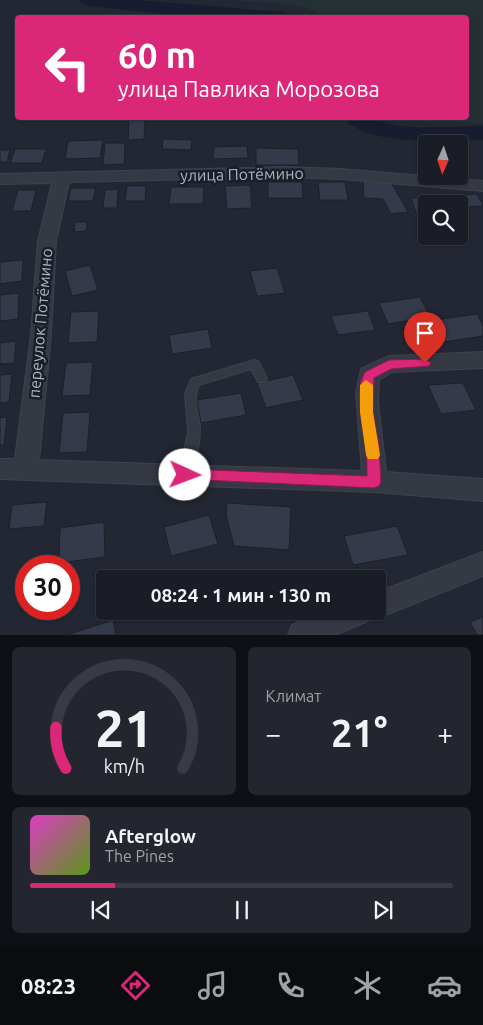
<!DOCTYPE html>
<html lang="ru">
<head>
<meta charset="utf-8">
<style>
	body { margin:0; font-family:Ubuntu,sans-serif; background:#23262e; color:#f1f3f6; height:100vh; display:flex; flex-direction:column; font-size:19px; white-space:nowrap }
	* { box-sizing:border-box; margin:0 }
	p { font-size:16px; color:#9fa2a7 }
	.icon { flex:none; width:28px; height:28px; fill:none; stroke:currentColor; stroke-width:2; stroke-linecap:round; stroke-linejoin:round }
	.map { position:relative; height:635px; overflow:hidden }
	.drawer { display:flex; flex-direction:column; gap:12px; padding:12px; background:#0e1015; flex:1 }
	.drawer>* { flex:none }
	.hud { position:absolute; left:15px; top:15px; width:454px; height:105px; border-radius:5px; box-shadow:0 1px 4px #0004,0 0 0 1px #383b43; background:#db2777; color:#fff; overflow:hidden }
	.needle { width:32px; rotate:183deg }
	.fabs { position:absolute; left:418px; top:135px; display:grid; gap:10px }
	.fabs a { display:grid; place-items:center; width:50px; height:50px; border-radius:5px; background:#1a1d26; box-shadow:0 1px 4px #0004,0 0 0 1px #383b43; font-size:25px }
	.speed { position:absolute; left:15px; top:555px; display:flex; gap:10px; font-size:25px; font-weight:700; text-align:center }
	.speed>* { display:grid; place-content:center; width:65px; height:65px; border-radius:50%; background:#1a1d26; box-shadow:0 1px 4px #0004,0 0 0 1px #383b43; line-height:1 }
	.speed .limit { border:8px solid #d22; background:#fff; color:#111 }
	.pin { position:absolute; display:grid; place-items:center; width:42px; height:42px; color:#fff; margin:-51px -21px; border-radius:50% 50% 50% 0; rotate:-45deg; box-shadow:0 0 5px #0007 }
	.pin .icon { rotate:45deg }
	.me { position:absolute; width:55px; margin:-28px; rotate:92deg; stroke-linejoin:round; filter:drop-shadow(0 0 4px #0008) }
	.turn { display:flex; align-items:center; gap:18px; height:105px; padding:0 20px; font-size:22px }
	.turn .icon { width:65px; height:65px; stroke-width:2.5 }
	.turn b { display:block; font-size:35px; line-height:42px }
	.big { font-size:38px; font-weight:700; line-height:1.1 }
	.drawer .tile { flex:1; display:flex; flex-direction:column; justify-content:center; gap:8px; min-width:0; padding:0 18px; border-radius:8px; background:#23262e }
	.drawer .dial { align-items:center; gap:0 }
	.dial svg { height:130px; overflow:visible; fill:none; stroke:#383b43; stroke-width:7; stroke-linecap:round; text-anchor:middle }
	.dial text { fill:#f1f3f6; stroke:none }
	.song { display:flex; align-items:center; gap:15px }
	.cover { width:60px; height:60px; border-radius:8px; background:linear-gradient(135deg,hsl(310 70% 55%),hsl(90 70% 35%)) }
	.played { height:5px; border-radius:2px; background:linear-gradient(90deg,#db2777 20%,#383b43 20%) }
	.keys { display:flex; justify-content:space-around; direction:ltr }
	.heat { display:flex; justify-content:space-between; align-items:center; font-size:28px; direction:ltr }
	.drawer .tiles { flex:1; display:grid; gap:12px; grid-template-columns:1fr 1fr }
	.tile:last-child { grid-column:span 2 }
	.trip { position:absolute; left:96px; top:570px; width:290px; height:50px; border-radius:5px; background:#1a1d26; box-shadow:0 1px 4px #0004,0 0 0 1px #383b43; font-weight:700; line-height:50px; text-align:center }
	.menu { display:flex; height:80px; justify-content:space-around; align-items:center; background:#0a0c0f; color:#9fa2a7 }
	.menu .icon { width:35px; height:35px }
	.menu .current { color:#db2777 }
	.menu b { font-size:22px; color:#f1f3f6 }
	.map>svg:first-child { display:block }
</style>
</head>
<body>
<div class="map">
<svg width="483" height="635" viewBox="0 0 483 635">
	<rect width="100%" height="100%" fill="#222733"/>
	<!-- green -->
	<path fill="#243034" d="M228 0H483V124L384 121 381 118H466V18L325 17C302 0 257 3 228 0Z"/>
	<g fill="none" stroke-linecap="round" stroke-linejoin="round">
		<!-- river -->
		<path fill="#171d2f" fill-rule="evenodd" d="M80 0H138L282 12 289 14 291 18H201L89 6 82 4Z
			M344 118C368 115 379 123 401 126 428 129 456 126 483 126V140C450 140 365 147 344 118Z"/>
	</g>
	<!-- building -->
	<path fill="#343a49" stroke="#1c202a" d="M129 119H145L144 139 128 140Z
		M163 139 192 140 191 150 162 149Z
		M103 140 100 158 65 159 68 141Z
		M105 143H125L124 164 103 165Z
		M247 146 248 158 213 159 214 147Z
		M256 148 298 149 299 165H256Z
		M15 149H46L42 163H10Z
		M0 150H10L7 162H0Z
		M363 181 391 182 408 212 391 214 383 199 364 198Z
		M268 182H302L303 198H268Z
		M318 182H345L348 200H320Z
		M250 185 252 208 227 209 225 186Z
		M127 186H146L145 201H125Z
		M171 187H204L203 204H169Z
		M71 188H96L93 201H68Z
		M118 189 117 208H103L105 190Z
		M18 190H36L31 211H12Z
		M477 194 483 206 463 207 458 195Z
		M434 197 435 200H454L456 204H426V222H419L411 198Z
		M75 222H87L86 231 74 232Z
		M23 260 22 281 0 284V262Z
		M90 265 98 290 72 296 65 271Z
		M277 268 285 293 257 296 250 271Z
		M19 293 18 319 0 321V295Z
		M420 297 430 317 388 324 379 303Z
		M99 311 97 342 68 343 71 312Z
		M368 311 375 330 338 335 331 316Z
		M477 314 483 326V336L444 342 434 320Z
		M208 329 212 348 172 354 169 335Z
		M16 341 14 363 0 364V343Z
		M93 362 90 395 62 396 66 363Z
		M12 374 9 402 0 403V375Z
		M293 375 303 400 266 408 257 383Z
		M463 383 476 410 441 414 428 385Z
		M241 393 246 415 201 423 197 400Z
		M90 412 87 452 59 453 63 413Z
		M7 417 4 445H0V418Z
		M47 502 44 526 9 529 12 505Z
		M227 503 291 507 289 550 234 546 226 515Z
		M209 515 218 544 171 556 164 527Z
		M104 522 105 557 59 563 60 528Z
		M397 526 408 555 353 565 344 536Z
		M483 617V635H477L470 622Z
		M113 620 116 635H67Z"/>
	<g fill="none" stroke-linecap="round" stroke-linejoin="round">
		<!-- service casing -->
		<g stroke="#3e424d" stroke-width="2">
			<path id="service" d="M254 360 258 361 267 379 266 382H258L251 369 199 385C192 399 199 413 200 428 200 444 196 464 189 479L185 480 181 479 179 475 188 432 185 394 191 379Z"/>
		</g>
		<!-- minor casing -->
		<g stroke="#3e424d" stroke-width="2">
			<path id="minor" d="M283 167 341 169 483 181V191L341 179 283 177 69 182 56 241 51 335 39 460 362 471 356 393 361 369 389 356 483 352V368L392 372 379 380 378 402 386 472 483 479V501L374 492 0 479V459H15L31 335 38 241 52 183 0 184V174Z
				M483 552V576L378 618 372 616 370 620 335 635H288L292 625 327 611H378V592Z"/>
		</g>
		<!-- service -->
		<use href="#service" fill="#353944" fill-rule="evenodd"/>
		<!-- minor -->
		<use href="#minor" fill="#353944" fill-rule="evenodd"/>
	</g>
	<!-- route -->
	<path fill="#db2777" stroke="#8e194d" d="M425 359 431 363 429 366 391 369 374 378 373 412 379 446 381 482 379 486 374 488 180 479 178 475 180 471 185 469 367 476C367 466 367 455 366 445 363 422 353 394 365 372L389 360Z"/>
	<!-- slow -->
	<path fill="#f59e0b" d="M366 380 373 385V412L380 455 378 459H368L366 455 360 412V385Z"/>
	<g text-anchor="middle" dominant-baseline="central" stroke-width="5" stroke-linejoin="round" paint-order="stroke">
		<!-- street labels -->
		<g font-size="16" fill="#afb3c1" stroke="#1a1e28">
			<text transform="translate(242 174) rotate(-1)">улица Потёмино</text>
			<text transform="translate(40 323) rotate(-85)">переулок Потёмино</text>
		</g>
	</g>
</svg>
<div class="fabs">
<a><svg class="needle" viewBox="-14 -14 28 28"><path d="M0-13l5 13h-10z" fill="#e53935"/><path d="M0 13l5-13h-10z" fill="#9fa2a7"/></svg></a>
<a><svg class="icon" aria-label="search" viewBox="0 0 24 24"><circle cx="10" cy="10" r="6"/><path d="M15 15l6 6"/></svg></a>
</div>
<div class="speed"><div class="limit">30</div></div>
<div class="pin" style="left:425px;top:363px;background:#d93025"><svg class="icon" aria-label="arrive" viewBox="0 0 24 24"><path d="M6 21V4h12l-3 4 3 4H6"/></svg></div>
<svg class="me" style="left:185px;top:475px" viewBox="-20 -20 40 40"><circle r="19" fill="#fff"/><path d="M0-13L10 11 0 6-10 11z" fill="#db2777"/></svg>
<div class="trip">08:24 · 1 мин · 130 m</div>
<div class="hud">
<div class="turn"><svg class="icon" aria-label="left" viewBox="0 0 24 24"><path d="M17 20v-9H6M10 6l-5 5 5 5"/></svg><div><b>60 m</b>улица Павлика Морозова</div></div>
</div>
</div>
<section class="drawer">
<div class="tiles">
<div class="tile dial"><svg viewBox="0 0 100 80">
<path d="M14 69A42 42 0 1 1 86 69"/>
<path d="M14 69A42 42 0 0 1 8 44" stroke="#db2777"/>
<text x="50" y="56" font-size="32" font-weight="700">21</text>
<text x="50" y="72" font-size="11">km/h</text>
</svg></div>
<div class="tile"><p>Климат</p>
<div class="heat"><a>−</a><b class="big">21°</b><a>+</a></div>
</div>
<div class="tile">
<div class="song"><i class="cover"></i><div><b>Afterglow</b><p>The Pines</p></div></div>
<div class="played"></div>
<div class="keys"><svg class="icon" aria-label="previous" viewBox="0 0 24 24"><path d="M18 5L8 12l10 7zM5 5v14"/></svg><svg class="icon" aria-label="pause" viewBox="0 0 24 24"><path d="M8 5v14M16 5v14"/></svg><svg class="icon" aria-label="next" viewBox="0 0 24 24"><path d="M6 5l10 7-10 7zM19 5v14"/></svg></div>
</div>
</div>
</section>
<nav class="menu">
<b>08:23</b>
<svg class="icon current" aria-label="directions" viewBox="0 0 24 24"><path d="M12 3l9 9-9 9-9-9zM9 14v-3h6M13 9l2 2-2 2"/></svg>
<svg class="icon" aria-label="music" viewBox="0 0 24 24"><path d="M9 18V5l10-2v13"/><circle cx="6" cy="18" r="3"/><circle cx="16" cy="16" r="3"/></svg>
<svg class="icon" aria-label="phone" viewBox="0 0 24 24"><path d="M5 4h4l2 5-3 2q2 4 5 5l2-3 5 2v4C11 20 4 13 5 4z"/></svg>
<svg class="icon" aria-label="climate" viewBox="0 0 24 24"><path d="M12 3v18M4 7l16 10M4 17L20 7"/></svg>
<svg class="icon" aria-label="car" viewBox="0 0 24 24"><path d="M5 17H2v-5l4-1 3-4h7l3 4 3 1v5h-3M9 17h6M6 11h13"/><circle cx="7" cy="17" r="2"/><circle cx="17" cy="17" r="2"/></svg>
</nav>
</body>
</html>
